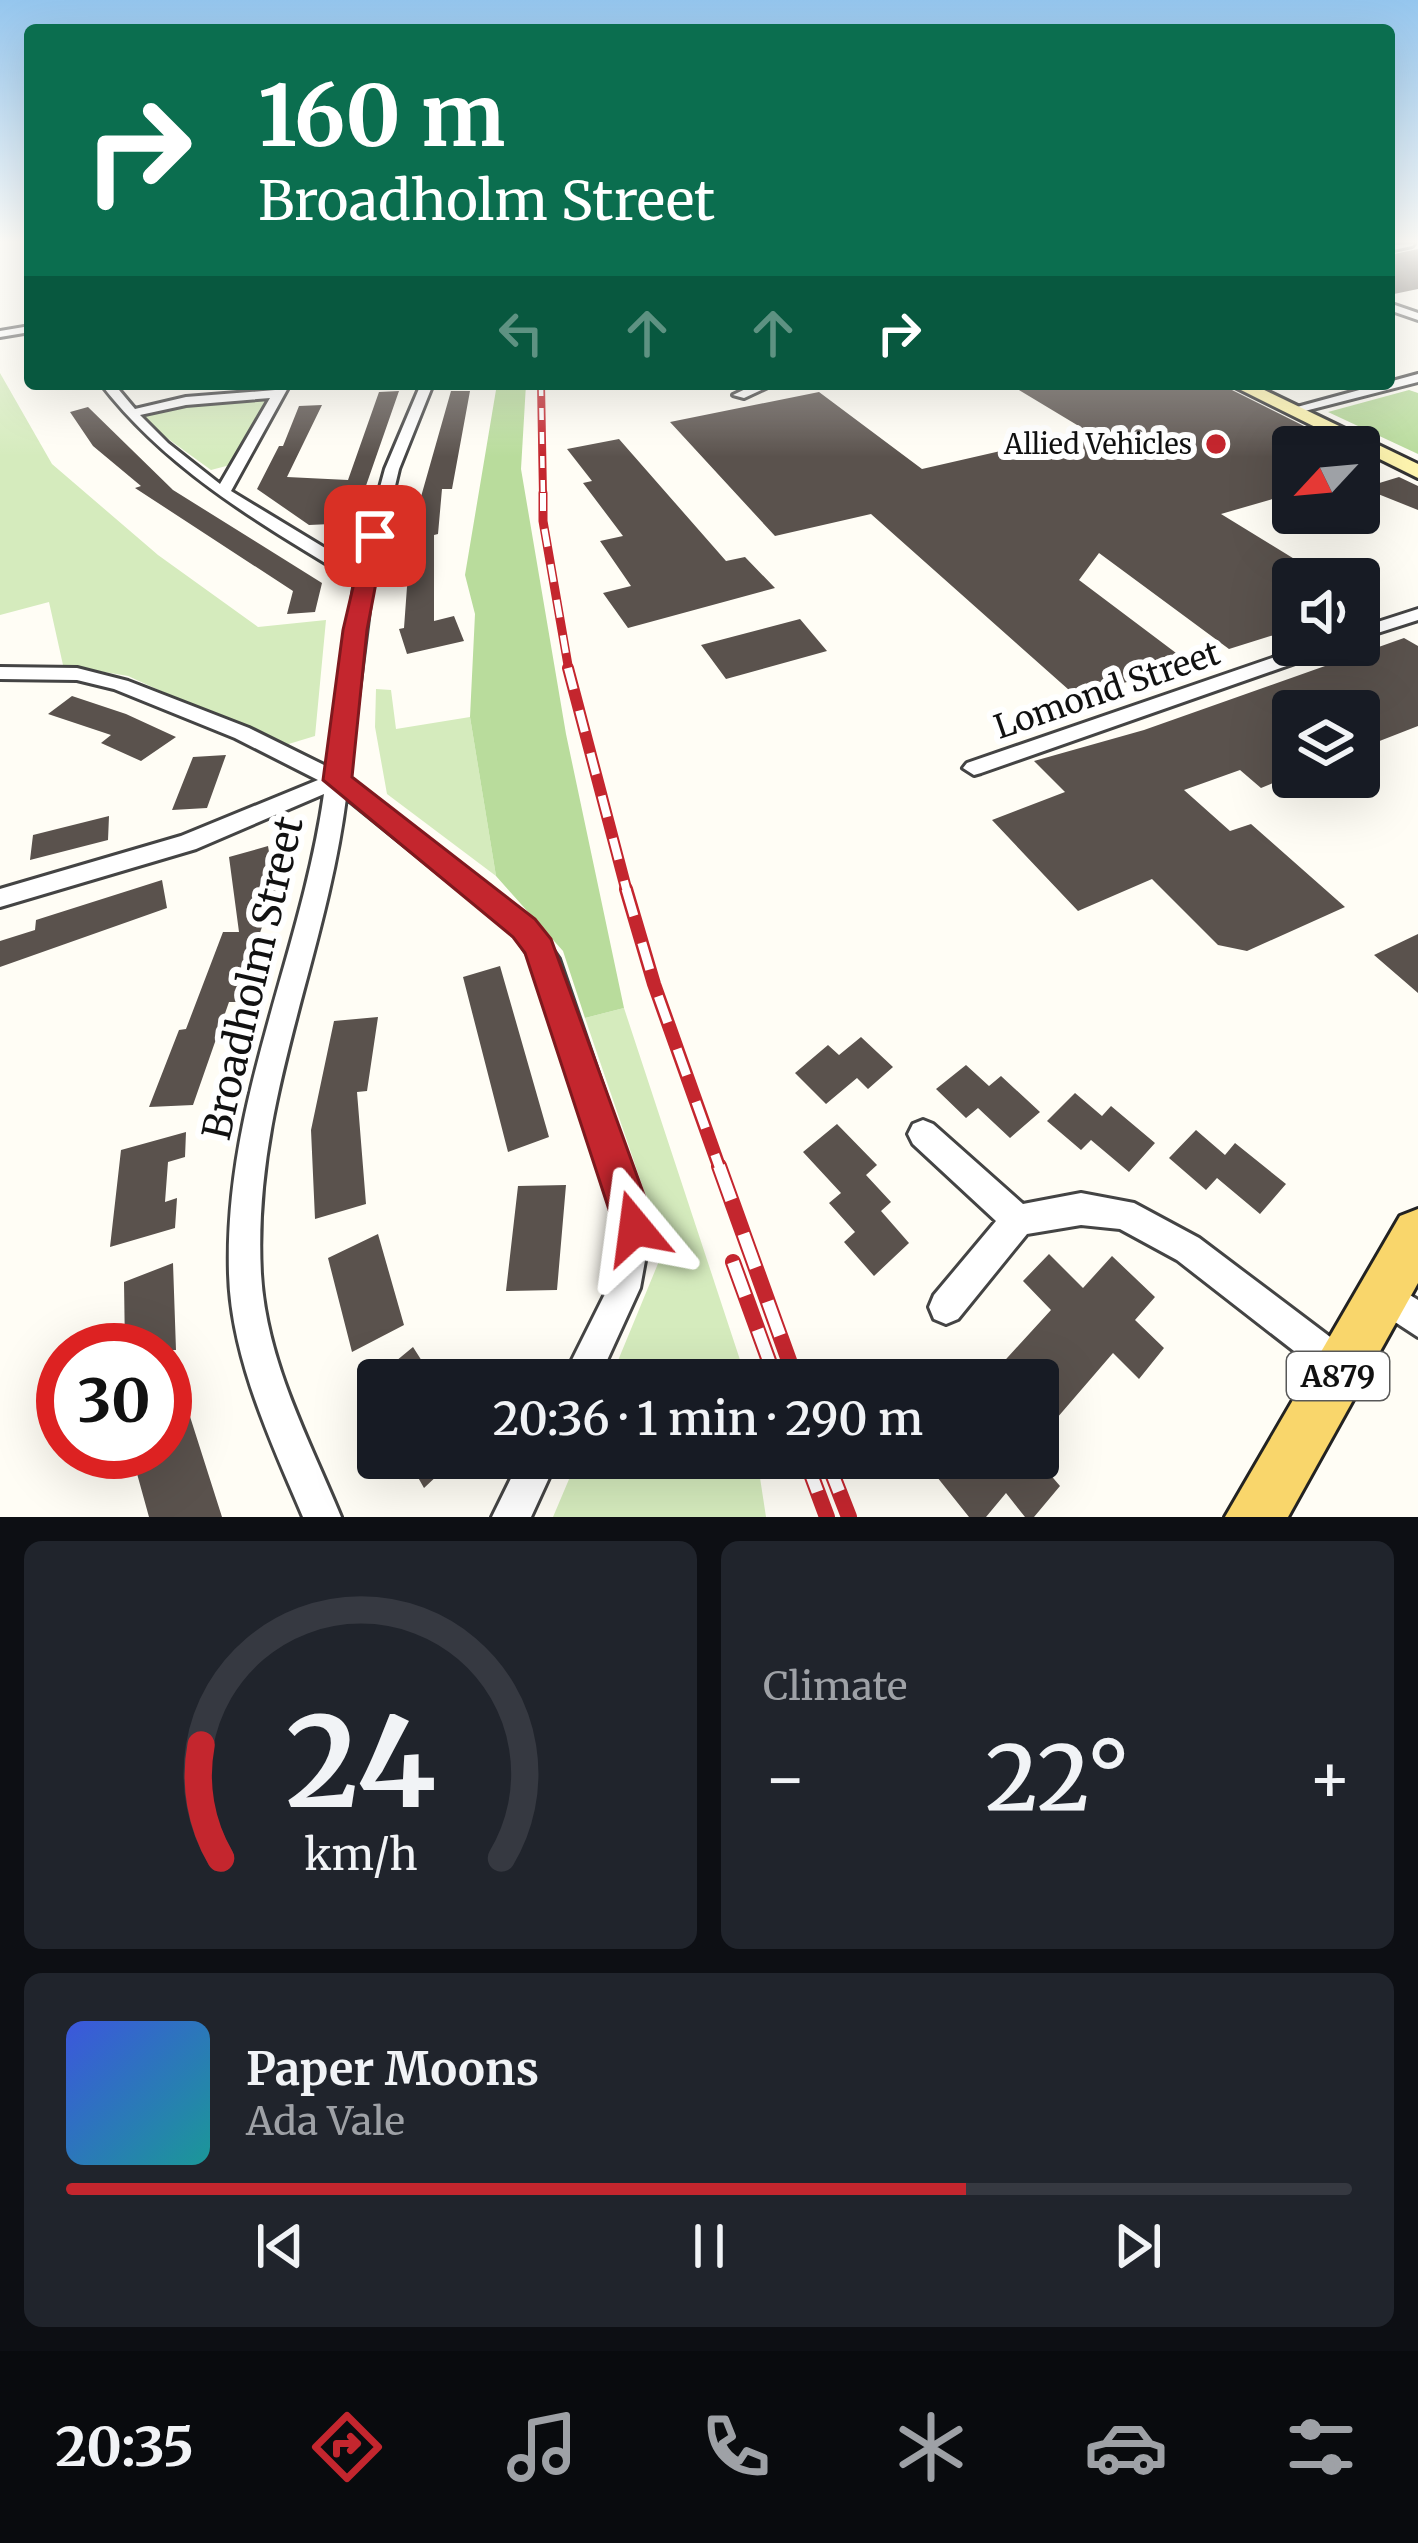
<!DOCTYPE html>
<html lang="en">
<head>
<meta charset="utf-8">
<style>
	body { margin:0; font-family:Merriweather,serif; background:#20242c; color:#f1f3f6; height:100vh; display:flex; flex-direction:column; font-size:45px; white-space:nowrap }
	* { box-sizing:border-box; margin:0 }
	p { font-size:39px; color:#9ea1a6 }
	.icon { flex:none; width:66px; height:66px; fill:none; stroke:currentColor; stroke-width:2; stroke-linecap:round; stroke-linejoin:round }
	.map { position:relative; height:1517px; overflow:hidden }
	.sheet { display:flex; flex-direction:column; gap:24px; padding:24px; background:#0d0f14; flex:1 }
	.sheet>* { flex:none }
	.top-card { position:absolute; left:24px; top:24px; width:1371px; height:366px; border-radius:12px; box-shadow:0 12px 48px #0002; background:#0b6e4f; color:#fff; overflow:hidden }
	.needle { width:78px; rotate:244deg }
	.controls { position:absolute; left:1272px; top:426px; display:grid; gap:24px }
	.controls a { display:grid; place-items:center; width:108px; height:108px; border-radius:12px; background:#171b24; box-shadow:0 12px 48px #0002; font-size:60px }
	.speed { position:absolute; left:36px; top:1323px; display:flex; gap:24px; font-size:60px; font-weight:700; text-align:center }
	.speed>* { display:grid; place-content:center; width:156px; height:156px; border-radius:50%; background:#171b24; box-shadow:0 12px 48px #0002; line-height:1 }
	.speed .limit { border:18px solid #d22; background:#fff; color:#111 }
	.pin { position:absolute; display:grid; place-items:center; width:102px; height:102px; color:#fff; margin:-51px; border-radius:24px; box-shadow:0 6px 18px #0006 }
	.me { position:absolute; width:132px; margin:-66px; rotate:344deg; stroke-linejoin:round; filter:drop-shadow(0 0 9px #0008) }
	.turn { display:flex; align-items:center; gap:42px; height:252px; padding:0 36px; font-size:54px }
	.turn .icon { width:156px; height:156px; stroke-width:2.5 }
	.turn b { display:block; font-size:84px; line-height:102px }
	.lanes { display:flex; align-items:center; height:114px; padding:0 36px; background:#0003; justify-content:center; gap:60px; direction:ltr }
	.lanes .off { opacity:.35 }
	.big { font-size:90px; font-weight:600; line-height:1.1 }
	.sheet .widget { flex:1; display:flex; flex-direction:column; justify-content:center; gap:18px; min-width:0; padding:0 42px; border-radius:18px; background:#20242c }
	.sheet .dial { align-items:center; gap:0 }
	.dial svg { height:312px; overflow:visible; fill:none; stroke:#363941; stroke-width:7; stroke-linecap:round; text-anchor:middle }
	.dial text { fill:#f1f3f6; stroke:none }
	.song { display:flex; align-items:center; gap:36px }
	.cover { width:144px; height:144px; border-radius:18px; background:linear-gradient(135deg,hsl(230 70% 55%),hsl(180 70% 35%)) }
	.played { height:12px; border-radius:6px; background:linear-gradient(90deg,#c4262e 70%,#363941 70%) }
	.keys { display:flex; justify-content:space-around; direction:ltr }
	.heat { display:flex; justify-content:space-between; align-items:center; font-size:66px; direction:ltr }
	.sheet .tiles { flex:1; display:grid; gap:24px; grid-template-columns:1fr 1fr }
	.widget:last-child { grid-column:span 2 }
	.trip { position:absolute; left:357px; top:1359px; width:702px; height:120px; border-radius:12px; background:#171b24; box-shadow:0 12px 48px #0002; font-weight:600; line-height:120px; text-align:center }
	.menu { display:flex; height:192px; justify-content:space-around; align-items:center; background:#090b0e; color:#9ea1a6 }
	.menu .icon { width:84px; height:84px }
	.menu .selected { color:#c4262e }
	.menu b { font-size:54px; color:#f1f3f6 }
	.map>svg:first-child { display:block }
</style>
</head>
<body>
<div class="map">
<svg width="1418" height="1517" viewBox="0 0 1418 1517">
	<rect width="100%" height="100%" fill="#fffdf5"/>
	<!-- green -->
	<path fill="#d5ebbd" d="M0 373 52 464 158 555 258 627 326 620 315 736 282 746 128 676 63 665 49 602 0 615Z
		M270 395 230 465 211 470 149 425 143 413 184 403Z
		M376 689 391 690 396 729 470 717 496 876 387 794 375 727Z
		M624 1008 745 1375 746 1380H610L664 1249 585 1018Z
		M578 1458H757L766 1517H553Z"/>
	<!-- forest -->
	<path fill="#b9dc9c" d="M497 384H526L521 469 566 734 624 1008 585 1018 563 951 496 876 470 717 475 614 465 575Z
		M1409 390 1418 393V454L1328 412Z"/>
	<!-- building -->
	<path fill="#5a524d" d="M1418 249V289L1389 295V255Z
		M1009 384H1220L1346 447H1293V493L1221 514 1327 579H1293V629L1229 649 1099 553 1079 580 1188 662 1078 698 871 514 775 536 670 422 819 392 922 469 1087 431Z
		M399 391 353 523 309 525 257 489 279 446H283L299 406 322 405 287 477 348 480 379 392Z
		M451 391H470L452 489H442L438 534 434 535V621L454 616 464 641 407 654 399 629 404 628 411 532Z
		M88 407 173 490 322 583 315 612 287 614 293 591 135 488 141 486 93 446 70 412Z
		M619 439 726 561 745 557 775 588 628 628 603 593 631 586 600 541 623 536 583 483 592 481 567 449Z
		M1399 477 1418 486V510L1363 488Z
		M800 619 827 651 726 679 701 645Z
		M1404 638 1418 646V726L1359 749V711H1293V775L1261 788 1240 770 1184 790 1230 831 1251 824 1345 907 1247 951 1218 945 1152 879 1078 911 992 820 1065 792 1034 761 1144 730Z
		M72 696 126 714 176 737 141 761 101 743 111 735 48 714Z
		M226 755 207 808 172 810 193 757Z
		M109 816 108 840 30 860 33 835Z
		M268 846 277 899 271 901 236 1002H229L193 1105 149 1107 179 1030 186 1029 223 932H239L229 857Z
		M162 880 167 908 0 967V941L35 930 36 920Z
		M1418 934V993L1374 955Z
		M500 966 549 1137 508 1152 463 977Z
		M378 1017 367 1091 357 1092 366 1204 315 1219 311 1130 334 1021Z
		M861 1037 893 1067 868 1089 857 1078 826 1104 795 1073 828 1045 839 1055Z
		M966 1065 989 1086 1001 1076 1040 1112 1010 1138 978 1108 966 1118 936 1089Z
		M1075 1093 1102 1116 1111 1106 1155 1143 1129 1172 1091 1140 1081 1150 1047 1121Z
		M837 1124 877 1165 866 1175 891 1202 881 1211 909 1243 874 1276 844 1242 855 1232 829 1203 841 1193 803 1152Z
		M1196 1130 1225 1155 1235 1143 1286 1184 1260 1214 1217 1178 1206 1190 1169 1158Z
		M186 1132 185 1157 168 1162 165 1202 177 1198 175 1228 110 1247 121 1150Z
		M566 1185 557 1290 506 1291 518 1186Z
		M378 1234 404 1325 352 1352 328 1258Z
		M1049 1254 1083 1288 1112 1256 1155 1297 1135 1320 1164 1348 1139 1379 1113 1353 1038 1440V1380H987L1051 1310 1023 1281Z
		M173 1263 176 1350H125L124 1282Z
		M413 1347 434 1380H373Z
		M186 1404 222 1517H149L131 1452H165V1418Z
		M407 1458H456L424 1488Z
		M946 1458H1036L1060 1486 1034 1517H1025L1006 1493 986 1517H969L933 1472Z"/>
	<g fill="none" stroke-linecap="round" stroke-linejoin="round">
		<!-- street casing -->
		<g stroke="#444" stroke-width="6">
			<path id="street" d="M1414 244 1412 246 1389 251V245Z
				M1389 303 1418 313V320L1389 310Z
				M30 326V332L0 337V331Z
				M1418 374V382L1293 414 1286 410Z
				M101 384H114L135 409 186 397 275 390 278 384H290L231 491 358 568 385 469 421 384H433L399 469 373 579 348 777 533 921 559 959 651 1228 640 1288 598 1380H562L608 1288 619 1228 538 970 515 935 346 798C325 963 252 1103 261 1274 266 1361 309 1439 341 1517H303C271 1442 231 1357 229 1274 224 1102 300 960 324 794L196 849 0 907V889L181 836 318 780 235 738 114 689 77 680 0 679V667L77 668 128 681 249 728 328 767 355 581C261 524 167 470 101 384ZM270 398 220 484 168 443 140 415 186 405Z
				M756 384H774L744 398 733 395Z
				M1418 609V620L1359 639V628Z
				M1310 645H1337L1335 649 981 773 974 775 963 768 967 763Z
				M923 1120 933 1124 1023 1204 1081 1193 1134 1203 1199 1238 1354 1355 1359 1367 1354 1379 1342 1384 1330 1379 1177 1260 1120 1229 1081 1225 1027 1234 958 1319 946 1324 934 1319 929 1307 934 1295 996 1221 913 1144 908 1134 913 1124Z
				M1384 1279 1418 1300V1337L1372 1307 1368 1295 1372 1283Z
				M521 1458H558L531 1517H492Z"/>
		</g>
		<!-- secondary casing -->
		<g stroke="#333" stroke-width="6">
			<path id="secondary" d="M1229 384H1252L1418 464V478Z"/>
		</g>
		<!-- primary casing -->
		<g stroke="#222" stroke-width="6">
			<path id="primary" d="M1418 1209V1283L1288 1517H1225L1400 1216Z"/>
		</g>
		<!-- street -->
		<use href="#street" fill="#fff" fill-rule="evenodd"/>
		<!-- secondary -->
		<use href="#secondary" fill="#fff6b0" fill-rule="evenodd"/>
		<!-- primary -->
		<use href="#primary" fill="#f9d66b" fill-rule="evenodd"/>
		<!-- rail-far4 casing -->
		<g stroke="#c4262e" stroke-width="8">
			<path id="rail-far4" d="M541 384 543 496"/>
		</g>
		<!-- rail-far3 casing -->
		<g stroke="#c4262e" stroke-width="9">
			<path id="rail-far3" d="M543 493V521L569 671"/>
		</g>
		<!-- rail-far2 casing -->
		<g stroke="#c4262e" stroke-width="12">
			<path id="rail-far2" d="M568 668 627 892"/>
		</g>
		<!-- rail-far1 casing -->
		<g stroke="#c4262e" stroke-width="14">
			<path id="rail-far1" d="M626 889 654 984 720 1169"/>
		</g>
		<!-- rail casing -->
		<g stroke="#c4262e" stroke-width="16">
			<path id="rail" d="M719 1166 796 1380
				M733 1262 776 1380
				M805 1458 827 1517
				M826 1458 849 1517"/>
		</g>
		<!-- rail-far4 -->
		<use href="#rail-far4" stroke="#fff" stroke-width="4.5" stroke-dasharray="12" stroke-linecap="butt"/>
		<!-- rail-far3 -->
		<use href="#rail-far3" stroke="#fff" stroke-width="6" stroke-dasharray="18" stroke-linecap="butt"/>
		<!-- rail-far2 -->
		<use href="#rail-far2" stroke="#fff" stroke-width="8" stroke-dasharray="22" stroke-linecap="butt"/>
		<!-- rail-far1 -->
		<use href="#rail-far1" stroke="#fff" stroke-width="9" stroke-dasharray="28" stroke-linecap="butt"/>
		<!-- rail -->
		<use href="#rail" stroke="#fff" stroke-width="12" stroke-dasharray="36" stroke-linecap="butt"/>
	</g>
	<!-- sky -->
	<linearGradient id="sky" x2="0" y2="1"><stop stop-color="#95c6ee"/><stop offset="0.53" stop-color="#fffefa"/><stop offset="1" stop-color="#fffefa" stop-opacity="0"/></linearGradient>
	<rect width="1418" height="457" fill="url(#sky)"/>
	<!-- route -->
	<path fill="#c4262e" stroke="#7f191e" stroke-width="3" d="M375 529 385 536 367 630 352 777 535 919 551 939 656 1228 650 1243 635 1249 621 1243 615 1228 525 953 513 937 323 780 343 630 365 536Z"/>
	<!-- markers -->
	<circle fill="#c4262e" stroke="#fff" stroke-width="4.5" cx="1216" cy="444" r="12"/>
	<g text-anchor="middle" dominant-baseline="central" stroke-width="12" stroke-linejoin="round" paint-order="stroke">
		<!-- far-poi labels -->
		<g font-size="27" fill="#111" stroke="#fff" text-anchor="end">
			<text x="1192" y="444">Allied Vehicles</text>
		</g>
		<!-- shield labels -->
		<rect fill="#fff" stroke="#585858" stroke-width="3" x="1287" y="1352" width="102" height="48" rx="9"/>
		<g font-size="30" font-weight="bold" fill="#111">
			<text x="1338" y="1376">A879</text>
		</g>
		<!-- street labels -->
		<g font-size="33" fill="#111" stroke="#fff">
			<text transform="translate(1107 690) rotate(-19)">Lomond Street</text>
		</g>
		<!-- near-street labels -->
		<g font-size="39" fill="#111" stroke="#fff">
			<text transform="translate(253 978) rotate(-77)">Broadholm Street</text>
		</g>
	</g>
</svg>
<div class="controls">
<a><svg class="needle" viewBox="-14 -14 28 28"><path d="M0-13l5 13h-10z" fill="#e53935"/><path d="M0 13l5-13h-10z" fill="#9ea1a6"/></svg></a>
<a><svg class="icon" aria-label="sound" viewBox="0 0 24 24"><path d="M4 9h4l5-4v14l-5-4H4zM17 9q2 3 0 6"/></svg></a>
<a><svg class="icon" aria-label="layers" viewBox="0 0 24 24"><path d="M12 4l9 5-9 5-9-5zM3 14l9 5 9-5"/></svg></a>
</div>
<div class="speed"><div class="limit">30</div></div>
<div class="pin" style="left:375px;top:536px;background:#d93025"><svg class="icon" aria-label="arrive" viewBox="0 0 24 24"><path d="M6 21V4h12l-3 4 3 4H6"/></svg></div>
<svg class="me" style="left:635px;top:1228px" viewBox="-20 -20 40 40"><path d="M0-17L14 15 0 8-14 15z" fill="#c4262e" stroke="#fff" stroke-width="4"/></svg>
<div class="trip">20:36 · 1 min · 290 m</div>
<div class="top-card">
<div class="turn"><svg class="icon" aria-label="right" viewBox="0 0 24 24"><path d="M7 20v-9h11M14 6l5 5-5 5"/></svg><div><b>160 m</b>Broadholm Street</div></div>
<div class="lanes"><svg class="icon off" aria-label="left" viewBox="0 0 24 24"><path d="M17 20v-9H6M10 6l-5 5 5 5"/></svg><svg class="icon off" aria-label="ahead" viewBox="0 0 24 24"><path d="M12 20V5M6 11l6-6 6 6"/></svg><svg class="icon off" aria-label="ahead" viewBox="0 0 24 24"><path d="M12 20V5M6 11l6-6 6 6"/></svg><svg class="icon" aria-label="right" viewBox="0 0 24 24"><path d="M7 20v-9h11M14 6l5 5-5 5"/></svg></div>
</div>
</div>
<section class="sheet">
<div class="tiles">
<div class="widget dial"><svg viewBox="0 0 100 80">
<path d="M14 69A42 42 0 1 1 86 69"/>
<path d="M14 69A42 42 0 0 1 9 40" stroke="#c4262e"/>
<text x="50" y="56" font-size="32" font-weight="700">24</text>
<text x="50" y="72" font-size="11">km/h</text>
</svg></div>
<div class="widget"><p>Climate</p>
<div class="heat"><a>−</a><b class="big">22°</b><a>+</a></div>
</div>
<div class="widget">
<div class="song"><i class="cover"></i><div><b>Paper Moons</b><p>Ada Vale</p></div></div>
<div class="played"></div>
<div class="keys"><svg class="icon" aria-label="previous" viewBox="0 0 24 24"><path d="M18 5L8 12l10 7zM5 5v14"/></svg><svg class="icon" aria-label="pause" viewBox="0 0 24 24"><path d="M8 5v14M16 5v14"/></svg><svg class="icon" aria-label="next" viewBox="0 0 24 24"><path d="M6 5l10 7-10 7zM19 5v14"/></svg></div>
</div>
</div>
</section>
<nav class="menu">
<b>20:35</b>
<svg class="icon selected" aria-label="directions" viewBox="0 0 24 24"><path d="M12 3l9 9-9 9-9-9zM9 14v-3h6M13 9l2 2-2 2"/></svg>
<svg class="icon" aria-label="music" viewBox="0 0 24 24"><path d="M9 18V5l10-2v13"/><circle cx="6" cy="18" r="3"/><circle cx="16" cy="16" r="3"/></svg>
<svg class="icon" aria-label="phone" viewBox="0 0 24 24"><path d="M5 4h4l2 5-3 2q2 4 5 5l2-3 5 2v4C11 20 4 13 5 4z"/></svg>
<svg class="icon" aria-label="climate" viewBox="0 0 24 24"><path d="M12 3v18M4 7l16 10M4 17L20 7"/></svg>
<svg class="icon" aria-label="car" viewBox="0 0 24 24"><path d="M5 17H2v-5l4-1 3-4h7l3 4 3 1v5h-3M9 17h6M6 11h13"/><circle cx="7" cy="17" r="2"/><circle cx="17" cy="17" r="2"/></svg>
<svg class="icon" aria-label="filters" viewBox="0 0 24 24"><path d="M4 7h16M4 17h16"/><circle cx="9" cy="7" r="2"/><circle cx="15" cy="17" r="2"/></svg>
</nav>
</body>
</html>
